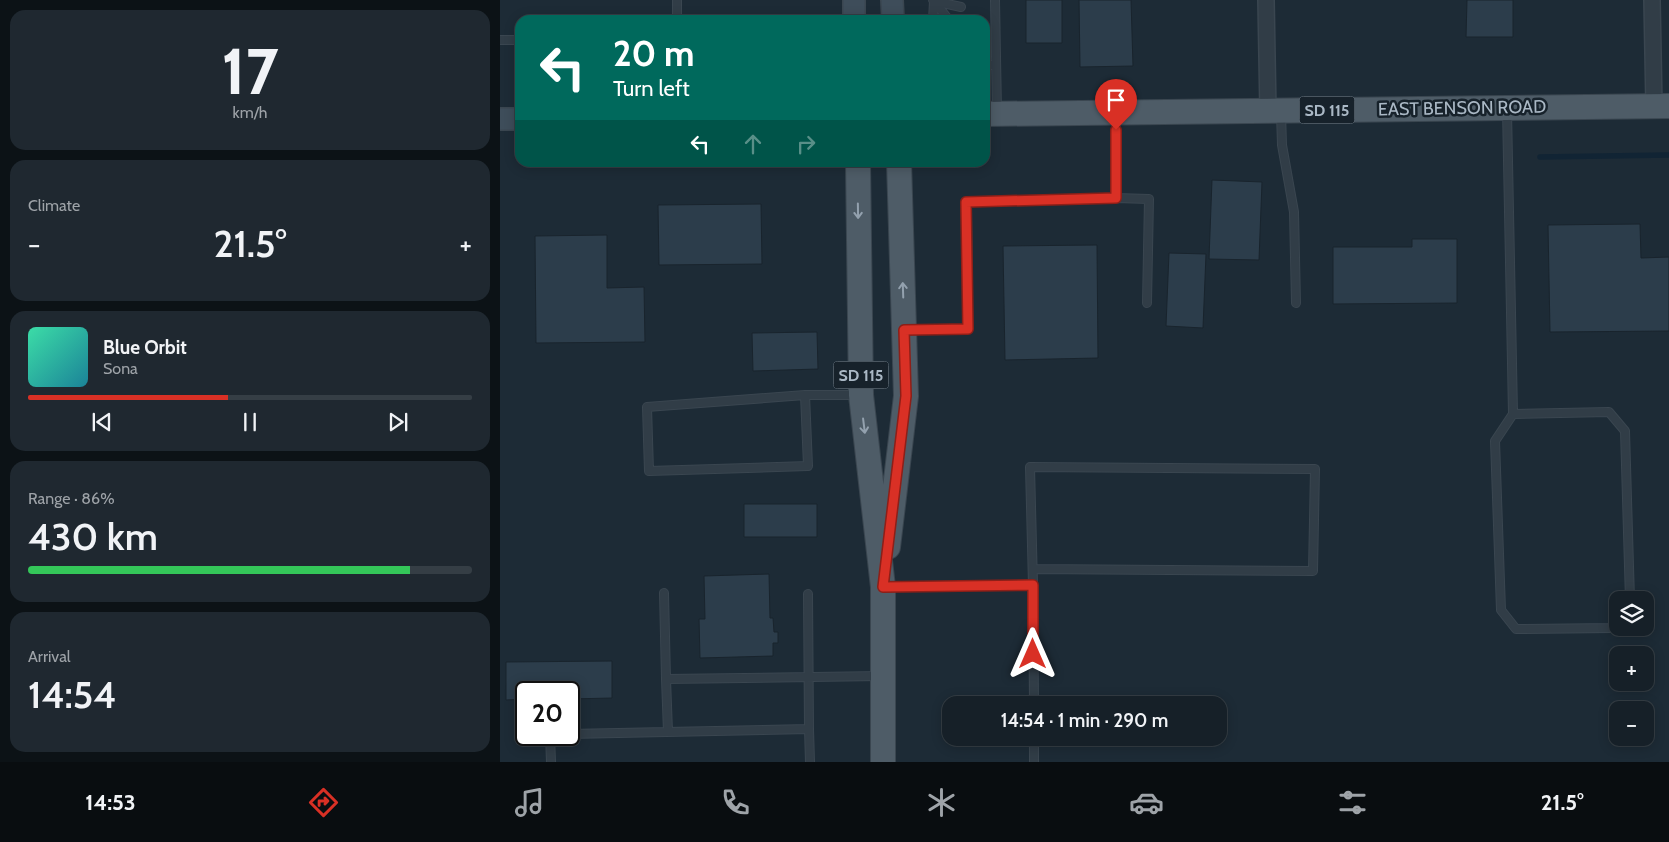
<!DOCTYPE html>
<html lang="en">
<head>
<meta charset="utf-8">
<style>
	body { margin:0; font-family:Cabin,sans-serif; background:#1f2830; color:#f1f3f6; height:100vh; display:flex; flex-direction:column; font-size:19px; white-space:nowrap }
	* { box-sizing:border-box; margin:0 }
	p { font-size:16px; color:#9ea3a8 }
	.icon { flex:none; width:28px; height:28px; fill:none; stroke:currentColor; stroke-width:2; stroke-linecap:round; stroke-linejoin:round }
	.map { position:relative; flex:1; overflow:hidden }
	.drawer { display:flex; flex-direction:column; gap:10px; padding:10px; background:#0c1216; width:500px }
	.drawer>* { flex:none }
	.banner { position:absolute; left:15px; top:15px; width:475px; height:152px; border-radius:15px; box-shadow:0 2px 12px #0003,0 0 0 1px #353e45; background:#00695c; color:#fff; overflow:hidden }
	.tools { position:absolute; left:1109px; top:591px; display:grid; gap:10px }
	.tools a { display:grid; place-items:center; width:45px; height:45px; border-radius:10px; background:#162028; box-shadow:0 2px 12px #0003,0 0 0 1px #353e45; font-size:25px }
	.speed { position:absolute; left:15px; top:681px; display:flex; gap:10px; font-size:25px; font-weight:700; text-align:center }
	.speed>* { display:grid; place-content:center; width:65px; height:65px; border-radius:50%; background:#162028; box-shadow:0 2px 12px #0003,0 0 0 1px #353e45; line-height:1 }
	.speed .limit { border:2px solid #111; border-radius:8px; background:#fff; color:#111 }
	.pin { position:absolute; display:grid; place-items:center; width:42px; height:42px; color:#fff; margin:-51px -21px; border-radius:50% 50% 50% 0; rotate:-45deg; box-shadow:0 0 5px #0007 }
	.pin .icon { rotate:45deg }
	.me { position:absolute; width:55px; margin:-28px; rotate:0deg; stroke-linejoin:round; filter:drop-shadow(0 0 4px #0008) }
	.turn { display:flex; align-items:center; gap:18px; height:105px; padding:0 15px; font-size:22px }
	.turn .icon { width:65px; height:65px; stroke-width:2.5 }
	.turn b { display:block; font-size:35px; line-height:42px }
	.lanes { display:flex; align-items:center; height:48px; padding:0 15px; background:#0003; justify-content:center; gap:25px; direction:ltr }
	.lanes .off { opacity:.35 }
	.big { font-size:38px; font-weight:600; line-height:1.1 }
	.drawer .tile { flex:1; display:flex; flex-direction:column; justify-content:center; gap:8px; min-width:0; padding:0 18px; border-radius:15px; background:#1f2830 }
	.drawer .dial { align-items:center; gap:0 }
	.dial b { font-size:65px; line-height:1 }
	.song { display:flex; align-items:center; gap:15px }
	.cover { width:60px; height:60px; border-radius:8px; background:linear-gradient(135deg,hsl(160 70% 55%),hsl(190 70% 35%)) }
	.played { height:5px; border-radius:2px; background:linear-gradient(90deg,#d93025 45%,#353e45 45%) }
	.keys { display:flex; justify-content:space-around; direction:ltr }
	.heat { display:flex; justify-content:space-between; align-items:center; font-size:28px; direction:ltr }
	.charge { height:8px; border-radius:4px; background:linear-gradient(90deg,#34c759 86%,#353e45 0) }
	.trip { position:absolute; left:442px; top:696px; width:285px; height:50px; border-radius:15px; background:#162028; box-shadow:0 2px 12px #0003,0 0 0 1px #353e45; font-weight:600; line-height:50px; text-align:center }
	.tab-bar { display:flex; height:80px; justify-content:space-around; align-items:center; background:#090d10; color:#9ea3a8 }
	.tab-bar .icon { width:35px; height:35px }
	.tab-bar .active { color:#d93025 }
	.tab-bar b { font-size:22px; color:#f1f3f6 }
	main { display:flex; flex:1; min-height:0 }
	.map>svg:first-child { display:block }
</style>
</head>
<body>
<main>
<section class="drawer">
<div class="tile dial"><b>17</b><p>km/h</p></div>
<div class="tile"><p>Climate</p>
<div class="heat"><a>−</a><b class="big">21.5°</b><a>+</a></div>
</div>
<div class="tile">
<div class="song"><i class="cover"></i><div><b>Blue Orbit</b><p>Sona</p></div></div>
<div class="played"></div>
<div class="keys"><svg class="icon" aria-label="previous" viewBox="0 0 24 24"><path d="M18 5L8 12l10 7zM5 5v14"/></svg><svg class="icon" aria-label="pause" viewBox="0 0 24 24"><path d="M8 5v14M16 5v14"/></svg><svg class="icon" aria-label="next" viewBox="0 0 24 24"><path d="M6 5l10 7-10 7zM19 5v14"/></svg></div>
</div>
<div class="tile"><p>Range · 86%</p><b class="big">430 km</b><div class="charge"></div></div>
<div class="tile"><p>Arrival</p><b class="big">14:54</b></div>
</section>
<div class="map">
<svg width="1169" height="762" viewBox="0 0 1169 762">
	<rect width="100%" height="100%" fill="#1d2b36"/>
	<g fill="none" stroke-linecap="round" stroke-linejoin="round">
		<!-- stream -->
		<path stroke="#112434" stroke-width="5.5" d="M1040 157 1169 155"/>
	</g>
	<!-- building -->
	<path fill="#2c3d4b" stroke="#19242d" d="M526 0H562V43H526Z
		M579 0H631L633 66 580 67Z
		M967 0H1013V37H966Z
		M712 180 762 182 759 260 709 259Z
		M261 204 262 264 159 265 158 205Z
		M1140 224 1141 258 1169 257V331L1050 332 1048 225Z
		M107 235V288L144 287 145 342 36 343 35 236Z
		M912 239H957V303L833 304V247H912Z
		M597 245 598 358 505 360 503 246Z
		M669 253 706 254 703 328 666 326Z
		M317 332 318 369 253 371 252 333Z
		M244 504H317V537H244Z
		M269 574 270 618H273L274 632H278V643H273V656L200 658 199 619H205L204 576Z
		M112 661V698L69 699V692H26V699L6 700V662Z"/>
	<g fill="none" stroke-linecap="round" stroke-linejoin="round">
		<!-- service casing -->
		<g stroke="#3a4650" stroke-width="10">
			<path id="service" d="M177 0V20
				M433 0 449 20
				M495 0 497 112
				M433 20 434 1 461 7
				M0 40H20
				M485 65H496
				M1007 110 1013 414 995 441 1001 610 1016 629 1112 628 1118 622
				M781 113 782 145 794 212 796 303
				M616 198 649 199 647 303
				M407 330 468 329 467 202 616 198V115
				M305 395 308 466 149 471 147 407 305 395H359
				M1013 414 1109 412 1125 431 1130 600
				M533 569 813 571 815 469 530 467 533 585
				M385 587 533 585 534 705
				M164 593 166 679
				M308 594 309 729
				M168 732 166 679 381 676
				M69 734 309 729 310 762
				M50 735 51 762
				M534 738V762"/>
		</g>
		<!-- minor casing -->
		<g stroke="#3a4650" stroke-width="18">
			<path id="minor" d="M766 0 768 112
				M1152 0 1154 106"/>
		</g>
		<!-- secondary casing -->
		<g stroke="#3a4650" stroke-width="24">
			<path id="secondary" d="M354 0V20
				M392 0 393 20
				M0 119H20"/>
		</g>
		<!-- primary casing -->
		<g stroke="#3a4650" stroke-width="26">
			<path id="primary" d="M485 114 1169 106
				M358 162 361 395 383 587V762
				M388 547 406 396 399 162"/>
		</g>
		<!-- service -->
		<use href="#service" stroke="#313d47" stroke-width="8"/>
		<!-- minor -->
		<use href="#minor" stroke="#313d47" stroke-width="15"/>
		<!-- secondary -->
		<use href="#secondary" stroke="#3e4d5a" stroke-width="21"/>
		<!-- primary -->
		<use href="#primary" stroke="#4e5c67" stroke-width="24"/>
	</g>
	<!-- one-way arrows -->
	<defs><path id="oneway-shaft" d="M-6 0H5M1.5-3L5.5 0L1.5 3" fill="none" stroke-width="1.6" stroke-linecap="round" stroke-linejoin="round" transform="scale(1.25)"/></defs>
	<g stroke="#93a1ae">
		<use href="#oneway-shaft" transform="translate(358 211) rotate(89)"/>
		<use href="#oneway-shaft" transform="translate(403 290) rotate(-92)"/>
		<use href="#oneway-shaft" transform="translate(364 426) rotate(83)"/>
	</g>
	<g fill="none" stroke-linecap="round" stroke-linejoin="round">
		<!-- route casing -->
		<g stroke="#8d1f18" stroke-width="12">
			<path id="route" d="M533 654V585L383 587 406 396 404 330 468 329 466 202 616 198V130"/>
		</g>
		<!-- route -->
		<use href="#route" stroke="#d93025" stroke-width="9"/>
	</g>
	<g text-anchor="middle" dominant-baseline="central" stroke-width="5" stroke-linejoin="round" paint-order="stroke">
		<!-- shield labels -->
		<g fill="#17222b" stroke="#7e8b97" stroke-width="1">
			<rect x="799.5" y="96.5" width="55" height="27" rx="4"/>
			<rect x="333.5" y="361.5" width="55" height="27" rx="4"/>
		</g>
		<g font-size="16" font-weight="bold" fill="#aab8c5">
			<text x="827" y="110">SD 115</text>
			<text x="361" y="375">SD 115</text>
		</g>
		<!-- street labels -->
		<g font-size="18" fill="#aab8c5" stroke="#17222b">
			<text transform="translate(962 108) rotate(-1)">EAST BENSON ROAD</text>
		</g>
	</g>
</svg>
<div class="tools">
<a><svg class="icon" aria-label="layers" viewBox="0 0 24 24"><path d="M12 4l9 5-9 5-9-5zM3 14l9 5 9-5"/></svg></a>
<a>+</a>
<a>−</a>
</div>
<div class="speed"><div class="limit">20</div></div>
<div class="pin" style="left:616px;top:130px;background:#d93025"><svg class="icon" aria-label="arrive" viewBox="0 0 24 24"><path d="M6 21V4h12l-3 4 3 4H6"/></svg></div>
<svg class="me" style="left:533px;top:654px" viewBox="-20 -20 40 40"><path d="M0-17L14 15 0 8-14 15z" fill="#d93025" stroke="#fff" stroke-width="4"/></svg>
<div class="trip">14:54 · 1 min · 290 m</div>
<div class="banner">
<div class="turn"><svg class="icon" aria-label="left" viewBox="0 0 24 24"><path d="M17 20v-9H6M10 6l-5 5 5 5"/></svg><div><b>20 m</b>Turn left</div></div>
<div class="lanes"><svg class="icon" aria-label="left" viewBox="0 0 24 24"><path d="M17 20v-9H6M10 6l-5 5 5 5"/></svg><svg class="icon off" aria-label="ahead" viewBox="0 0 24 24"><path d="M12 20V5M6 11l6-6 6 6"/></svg><svg class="icon off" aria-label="right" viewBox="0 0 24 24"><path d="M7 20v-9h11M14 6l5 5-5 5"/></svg></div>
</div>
</div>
</main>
<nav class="tab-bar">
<b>14:53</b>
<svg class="icon active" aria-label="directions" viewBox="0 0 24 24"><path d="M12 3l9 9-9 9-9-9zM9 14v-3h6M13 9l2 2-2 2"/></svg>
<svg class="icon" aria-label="music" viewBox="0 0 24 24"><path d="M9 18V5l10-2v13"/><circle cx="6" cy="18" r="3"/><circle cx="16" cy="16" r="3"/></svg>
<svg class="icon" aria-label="phone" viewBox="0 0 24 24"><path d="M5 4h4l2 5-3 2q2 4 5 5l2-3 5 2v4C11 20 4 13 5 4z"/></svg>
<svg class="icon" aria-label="climate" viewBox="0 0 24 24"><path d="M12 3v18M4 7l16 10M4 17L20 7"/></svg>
<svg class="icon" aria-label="car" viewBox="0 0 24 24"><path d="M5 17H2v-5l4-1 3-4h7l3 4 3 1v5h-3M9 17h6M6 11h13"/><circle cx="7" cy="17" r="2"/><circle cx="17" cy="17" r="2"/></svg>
<svg class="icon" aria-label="filters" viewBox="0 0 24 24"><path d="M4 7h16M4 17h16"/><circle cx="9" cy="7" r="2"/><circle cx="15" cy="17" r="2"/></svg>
<b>21.5°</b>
</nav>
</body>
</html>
